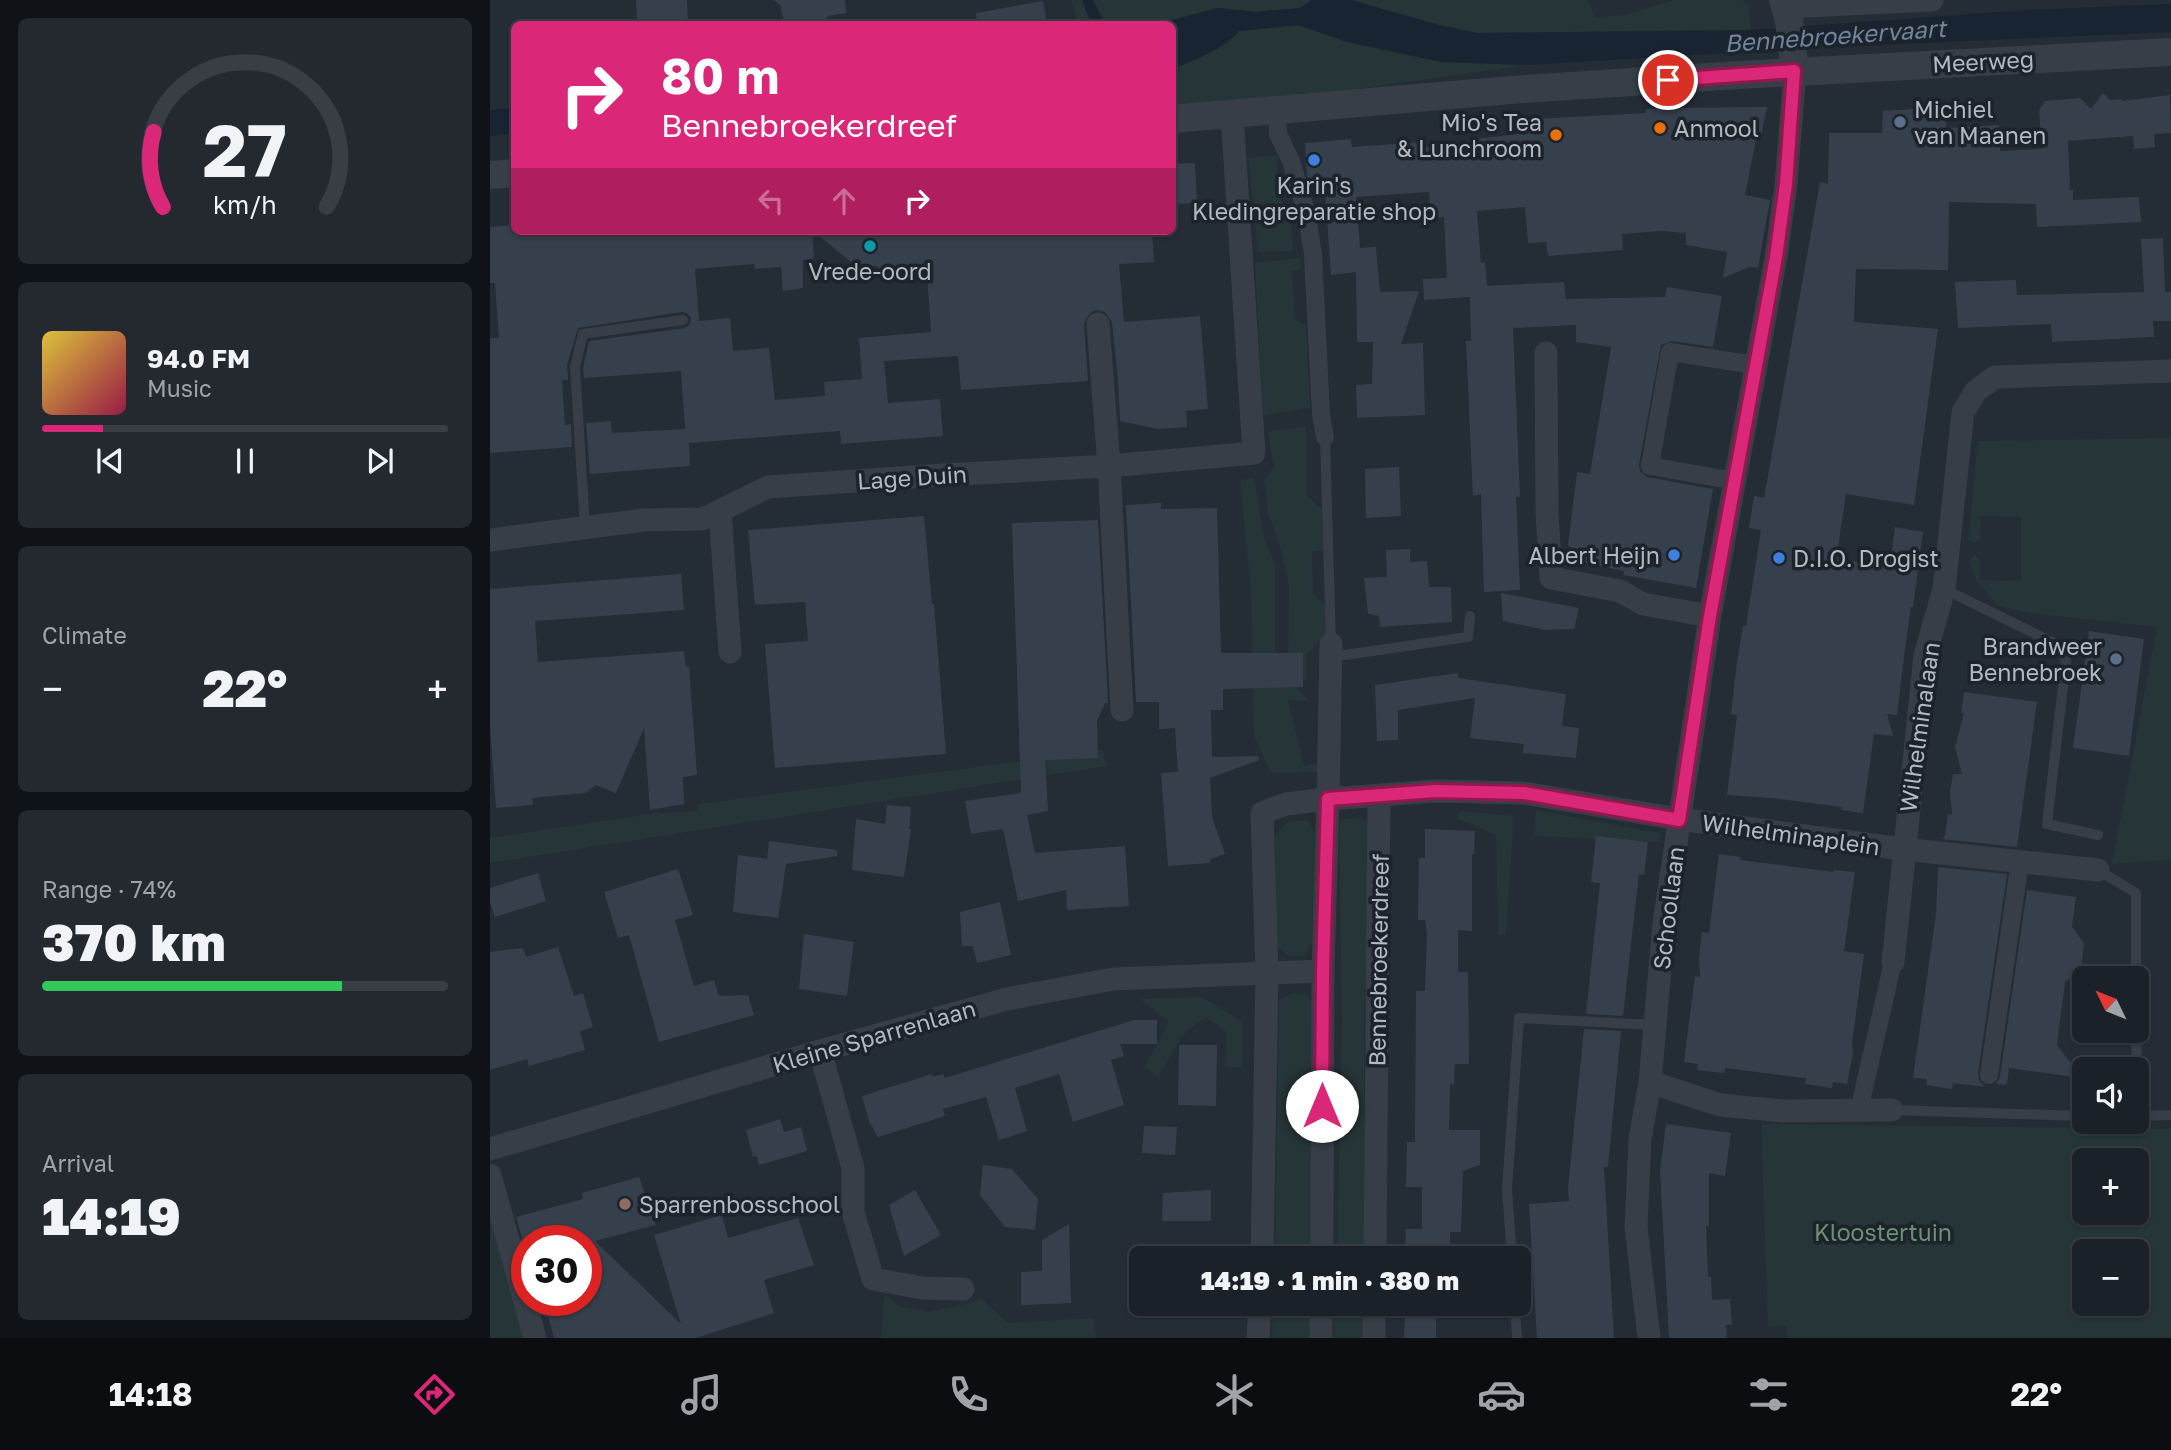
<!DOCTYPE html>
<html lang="en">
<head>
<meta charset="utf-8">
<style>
	body { margin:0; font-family:"Golos Text",sans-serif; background:#242930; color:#f1f3f6; height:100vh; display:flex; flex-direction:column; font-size:26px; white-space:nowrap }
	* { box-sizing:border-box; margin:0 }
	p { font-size:23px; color:#a0a3a8 }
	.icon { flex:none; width:38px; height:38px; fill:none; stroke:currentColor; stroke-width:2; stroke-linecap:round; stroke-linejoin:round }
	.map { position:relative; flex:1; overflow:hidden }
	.side { display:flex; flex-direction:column; gap:18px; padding:18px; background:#0f1216; width:490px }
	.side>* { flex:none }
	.top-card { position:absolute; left:21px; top:21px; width:665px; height:214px; border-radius:10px; box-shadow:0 2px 5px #0004,0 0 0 2px #393e45; background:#db2777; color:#fff; overflow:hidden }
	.needle { width:46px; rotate:313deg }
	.controls { position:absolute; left:1582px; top:966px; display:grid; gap:14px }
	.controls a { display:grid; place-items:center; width:77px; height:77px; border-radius:10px; background:#1b2128; box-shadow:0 2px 5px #0004,0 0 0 2px #393e45; font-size:35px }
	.speed { position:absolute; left:21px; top:1225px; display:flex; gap:14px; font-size:35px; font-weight:700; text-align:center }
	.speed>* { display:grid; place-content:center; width:91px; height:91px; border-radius:50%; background:#1b2128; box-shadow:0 2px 5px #0004,0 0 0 2px #393e45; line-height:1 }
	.speed .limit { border:10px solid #d22; background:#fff; color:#111 }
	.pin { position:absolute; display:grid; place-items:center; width:60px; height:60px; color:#fff; margin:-30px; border:4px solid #fff; border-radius:50%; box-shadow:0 2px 7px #0007 }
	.me { position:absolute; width:77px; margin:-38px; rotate:0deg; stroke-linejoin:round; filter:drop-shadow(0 0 5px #0008) }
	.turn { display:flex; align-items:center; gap:24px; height:147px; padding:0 35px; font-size:32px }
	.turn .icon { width:91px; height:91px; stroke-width:2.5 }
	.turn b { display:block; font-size:49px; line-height:60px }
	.lanes { display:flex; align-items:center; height:66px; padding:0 35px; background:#0003; justify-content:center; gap:35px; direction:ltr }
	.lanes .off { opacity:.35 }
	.big { font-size:52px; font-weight:800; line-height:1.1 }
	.side .tile { flex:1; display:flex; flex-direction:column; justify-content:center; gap:10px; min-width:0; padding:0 24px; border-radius:10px; background:#242930 }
	.side .dial { align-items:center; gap:0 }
	.dial svg { height:182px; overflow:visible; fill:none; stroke:#393e45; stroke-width:7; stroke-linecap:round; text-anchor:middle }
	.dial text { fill:#f1f3f6; stroke:none }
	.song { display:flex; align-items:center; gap:21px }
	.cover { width:84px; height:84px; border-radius:10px; background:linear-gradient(135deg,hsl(50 70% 55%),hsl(340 70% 35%)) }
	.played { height:7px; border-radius:4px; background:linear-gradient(90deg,#db2777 15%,#393e45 15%) }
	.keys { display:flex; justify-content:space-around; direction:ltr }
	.heat { display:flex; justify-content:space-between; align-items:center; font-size:38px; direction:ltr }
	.charge { height:10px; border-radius:5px; background:linear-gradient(90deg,#34c759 74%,#393e45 0) }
	.trip { position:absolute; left:639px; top:1246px; width:402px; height:70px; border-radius:10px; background:#1b2128; box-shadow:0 2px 5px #0004,0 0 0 2px #393e45; font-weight:800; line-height:70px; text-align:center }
	.menu { display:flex; height:112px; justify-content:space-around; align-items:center; background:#0b0d10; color:#a0a3a8 }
	.menu .icon { width:49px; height:49px }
	.menu .on { color:#db2777 }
	.menu b { font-size:32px; color:#f1f3f6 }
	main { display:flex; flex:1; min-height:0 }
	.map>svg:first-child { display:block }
</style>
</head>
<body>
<main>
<section class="side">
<div class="tile dial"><svg viewBox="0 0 100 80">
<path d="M14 69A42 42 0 1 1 86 69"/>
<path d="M14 69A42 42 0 0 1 10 36" stroke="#db2777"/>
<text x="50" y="56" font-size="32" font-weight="700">27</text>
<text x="50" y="72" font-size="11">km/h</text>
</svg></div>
<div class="tile">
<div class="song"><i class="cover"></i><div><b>94.0 FM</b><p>Music</p></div></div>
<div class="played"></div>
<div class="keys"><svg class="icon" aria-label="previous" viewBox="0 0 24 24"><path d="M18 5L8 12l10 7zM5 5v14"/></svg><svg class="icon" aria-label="pause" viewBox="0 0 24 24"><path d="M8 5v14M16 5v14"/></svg><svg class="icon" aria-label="next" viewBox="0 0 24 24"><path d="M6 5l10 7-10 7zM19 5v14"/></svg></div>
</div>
<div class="tile"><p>Climate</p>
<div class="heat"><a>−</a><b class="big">22°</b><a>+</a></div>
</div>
<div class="tile"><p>Range · 74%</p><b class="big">370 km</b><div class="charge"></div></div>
<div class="tile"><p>Arrival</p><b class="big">14:19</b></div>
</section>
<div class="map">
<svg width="1681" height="1338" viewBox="0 0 1681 1338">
	<rect width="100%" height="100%" fill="#242c36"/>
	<!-- green -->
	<path fill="#263537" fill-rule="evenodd" d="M581 0H822L810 8 767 12 728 8 667 24H588Z
		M859 0H1098L1105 17 1135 15 1184 0H1252L1259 7 1261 30 987 33 949 25Z
		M809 25 857 42 952 62 1038 65 795 99 683 107V69C705 59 733 50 749 31Z
		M787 155 789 198 801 213 803 251 768 252 758 158Z
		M810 258 812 269 802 271 805 319 816 325 820 408 773 416 765 263Z
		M816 426V494L832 510 833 550 822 552 823 594 835 605V636L816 655V681L810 678 805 672 798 650 799 585 792 553 778 513 774 479 784 467 778 432Z
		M1681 438V860L1622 864 1667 627 1540 613 1508 606 1487 581 1479 561 1485 555 1490 560V580L1531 581V517L1491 516 1490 538 1486 543 1478 541 1488 441Z
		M764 478 774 537 785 565V653L789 670 819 701 798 700 814 766 830 763 829 772 781 773 764 736 761 593 750 480Z
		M613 750 616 766 0 863V838L166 813 208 811V804Z
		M1046 810 1170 833 1169 842 1044 836Z
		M971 811 1024 816 1016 935H1008L1006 835 966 818Z
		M868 817 878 823 877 954 874 1017V1258H847L852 1019 849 832 850 820Z
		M817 820 825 832V938L814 956H798L786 945 785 835 797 822Z
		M802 993 816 994 823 1004 822 1258H785L789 1000Z
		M712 997 752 1021V1068L735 1066 736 1032 715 1017 694 1034 668 1076 654 1068 679 1022 650 999Z
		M1271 1124 1681 1129V1338H1298L1296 1326 1278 1327ZM1594 1160H1647V1213H1594ZM1594 1251H1647V1304H1594Z
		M0 1212 35 1338H0Z
		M394 1294 408 1306 439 1312 487 1301 490 1297 518 1323 603 1318 606 1338H391Z
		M783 1304H821L820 1338H782Z
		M845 1304H874L873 1338H844Z"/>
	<!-- water -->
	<path fill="#192432" d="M592 0H603L615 24H601Z
		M822 0H861L949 25 987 33 1261 30 1537 10 1681 4V32L1340 47 1333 43 1251 52 1038 65 952 62 857 42 809 25 749 31C733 50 705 59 683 69L682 24H667L728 8 767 12 810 8Z
		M24 108V134L0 136V110Z"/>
	<!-- building -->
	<path fill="#36404c" d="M146 0H197L198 23 147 24Z
		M284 0H355L356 13 337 16 338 18 325 24H316L310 20 294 22 290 5Z
		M553 1 557 24H487L486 13Z
		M1613 93 1620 100 1632 99V101L1680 95 1681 133 1664 134 1665 147 1644 149 1643 136 1578 141 1580 190H1583V200L1649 197 1651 222 1547 227 1546 204 1459 202 1458 270 1366 269 1364 322 1448 329 1424 505 1356 494 1346 560 1400 564 1405 527 1433 532 1423 607H1421L1415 649 1407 715 1397 714 1403 736 1384 734 1373 813 1351 810 1352 807 1282 798 1237 795 1247 715 1241 714 1247 662 1253 626H1256L1271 530 1259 528 1264 496 1274 498 1330 182 1338 184 1339 133H1392L1393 111 1455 107 1456 128 1509 125 1510 151 1552 149 1549 111 1555 101 1590 98 1601 109Z
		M1277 107 1271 136 1267 135 1255 195 1280 200 1268 268 1259 267 1233 278 1237 252 1196 245V233L1170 231 1132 234 1133 250 1058 256 1056 242 1038 243 1035 207 987 211 991 263 995 262 997 286 1074 282 1076 299 1175 297 1177 287 1232 296 1223 347 1182 341 1171 345 1149 464 1150 471 1157 477 1223 489 1206 588 1133 575 1134 571 1091 562 1078 545 1087 472 1100 474 1121 347 1086 342V325L1023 328 1030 497H1026L1030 590 994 592 991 494 983 496 982 477 976 341H981L980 297 934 300 933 279 957 278 954 217 941 219 939 192 866 197 870 248 886 247 890 292 929 291 911 344 933 343 935 415 867 418 866 385 882 384 883 342H867L866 272 841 275 835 190 822 191 817 175 815 143 861 139 862 147 935 142 936 147 978 143 977 140 1028 134 1026 120 1156 113V109L1177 108Z
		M705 163 707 203 682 204V164Z
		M24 225V231H322L324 259 313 260V288L293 291 291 267 265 269 264 264 205 269 209 321 240 318 243 351 279 348 285 400 335 396 334 382 372 379 369 338 441 332 437 272 404 274 403 271H388V266H366L323 231H662L664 262 629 264 634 322 710 316 718 409 696 411 697 427 668 429 630 421 628 379 622 322 615 312 606 310 600 313 594 324 598 381 471 390 468 356 394 361 398 403 450 399 453 436 351 444 350 431 199 443 200 466 100 474 96 423 121 421 122 433 195 429 191 371 94 378 93 368 99 341 195 328 200 324 201 318 197 313 192 312 88 328 77 365 78 380H72L75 425 81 424 82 447 0 453V338H9L5 283H0V227Z
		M1673 238 1675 292H1681V321H1663L1664 337 1562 342 1561 324 1468 328 1465 282 1526 280 1527 295 1654 292 1651 239Z
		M909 467 911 516 876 518 875 469Z
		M671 503V509L727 508 731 653H813V687L733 689V710H721L722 757 768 756 769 760 720 778 722 817 735 854 720 859V863L678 866 671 773 688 772 685 728 669 729V702H646L636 505Z
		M434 516 442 604H444L456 754 285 768 275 644 318 641 315 602 265 605 258 530Z
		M608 520 618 703H615L607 721 608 758 555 760 558 811 537 815 545 853 635 846 639 906 577 910 576 890 528 901 513 829 481 834 475 801 531 793 522 523Z
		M920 549V562L937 561 939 587H961L962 622 890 627 889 616 878 614 874 578 897 577 896 550Z
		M191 574 194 610 45 621 48 662 194 651 196 667 199 666 207 775 193 777 194 804 160 810 154 728 126 793 106 785 95 793 42 798 43 805 6 808 0 727V589Z
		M1011 593 1089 608 1084 629 1055 630 1013 621Z
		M1599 631 1654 639 1639 756 1583 748Z
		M968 673V678L1076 694 1072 726 1089 728 1086 758 1033 753 1034 744 980 738 985 698 908 710V740L887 741 885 685Z
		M1474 692 1547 702 1527 847 1452 839 1455 836 1458 814 1462 815 1460 791 1463 774H1472L1465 747 1474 713H1471Z
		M397 805 421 807 419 829H421L414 877 362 870 366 819 395 824Z
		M935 829 985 831 984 854H982V931L968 930V972H978L979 1064H965L964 1084H960L959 1130H990V1165L973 1171 971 1232H960V1258H915L916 1229H932V1187H916L917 1142H925L926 991H935L937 934 935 920H928L929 858H935Z
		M1106 836 1158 842 1154 875 1149 874 1133 1016 1096 1014 1110 883 1101 882Z
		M279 841 347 850V856L296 864 288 918 243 912 248 855 277 859Z
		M1229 854 1251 857 1250 860 1297 866 1343 872 1344 870 1365 872 1354 951 1374 954 1362 1043 1363 1053 1357 1084 1343 1082 1342 1088 1315 1084 1316 1078H1313L1235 1068 1234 1073 1207 1070 1208 1064 1194 1062 1205 976 1210 977 1209 958 1212 932 1219 933Z
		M1448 867 1517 874 1488 1073 1489 1080 1495 1087 1463 1083 1462 1089 1436 1085 1437 1079 1423 1078 1446 914Z
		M188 869 203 915 185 920 204 986 224 980 229 996 258 995 264 1015 169 1042 139 935 128 938 114 892Z
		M48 873 56 901 5 917 0 902V888Z
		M1537 890 1586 897 1582 927 1594 943 1591 969 1575 982 1567 1045 1592 1078 1519 1068 1517 1085 1506 1084 1510 1077Z
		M510 902 521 955 487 963 483 946H472L470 912Z
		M314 934 364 942 357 996 309 989Z
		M68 947 84 996 93 993 103 1027 90 1031 95 1050 39 1066 37 1059 0 1070V952L33 948 36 957Z
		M644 1020H667V1044H630L634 1056 621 1060 634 1105 583 1122 569 1074 525 1088 537 1131 509 1140 496 1097 453 1109 455 1116 388 1137 379 1121 372 1096 442 1074V1077L453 1074 455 1078Z
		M1094 1029 1131 1031 1118 1167H1114L1124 1338H1047L1039 1204 1079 1201 1078 1188Z
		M689 1045H727L726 1106 688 1105Z
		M290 1119 294 1132 311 1127 317 1151 269 1165 267 1156 263 1157 256 1130Z
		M1176 1124 1241 1133 1235 1176 1219 1173V1226H1216L1218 1277H1221L1222 1300 1240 1299 1242 1325H1236L1237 1338H1179L1170 1170Z
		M654 1126 687 1127 685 1155 652 1153Z
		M493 1165 522 1169 548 1199 545 1230 515 1227 490 1195Z
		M149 1177 166 1225 105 1241 191 1324 164 1235 232 1215 238 1238 308 1218 324 1265 274 1280 284 1313 206 1338H64L54 1300H96V1241H33L26 1217 93 1199 92 1193Z
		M425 1190 451 1235 414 1256 399 1205Z
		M721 1190V1221H672L673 1193Z
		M579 1224 581 1303 531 1305V1272L552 1271V1240Z
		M915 1317H946V1338H914Z"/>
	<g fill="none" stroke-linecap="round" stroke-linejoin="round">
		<!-- service -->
		<path stroke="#373e47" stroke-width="10" d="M835 437 841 644
			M95 527 85 367 93 334 193 320
			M1454 589 1564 643 1576 660 1557 824 1608 835
			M841 657 978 637 980 616
			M1608 870 1646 893V978
			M1646 1031 1647 1069
			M1647 1091V1116
			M1402 1110 1594 1116
			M1647 1116 1681 1115
			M1022 1258 1017 1189 1029 1018 1164 1025
			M1025 1304 1027 1338"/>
		<!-- pedestrian -->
		<path stroke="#373e47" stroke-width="18" d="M787 110 788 134 801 161 816 211 823 254 831 414 835 437
			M1245 481 1160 466 1180 352 1265 365
			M1499 1075 1530 861
			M1372 1097 1403 962"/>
		<!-- minor -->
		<path stroke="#373e47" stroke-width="23" d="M1294 7 1442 0
			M608 324 619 466 632 710
			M1056 353 1057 513 1061 578 1130 591 1153 604 1220 616
			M230 511 240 652
			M0 540 154 520 213 519 278 487 453 475 619 466 764 453 742 114
			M841 644 838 799 945 791 1034 793 1189 819 1413 849 1608 870
			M1403 962 1435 656 1454 589 1473 412 1486 391 1505 377 1681 371
			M330 1051 363 1168V1212L383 1279 432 1288 473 1289
			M1160 1082 1230 1105 1293 1111 1402 1110
			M0 1149 330 1051 517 999 623 979 833 971
			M0 1175 45 1338
			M772 1258 777 974 772 813 796 804 838 799 833 971 832 1258
			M885 1258 889 796
			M768 1338 770 1304
			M831 1338V1304
			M884 1338V1304
			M1159 1338 1146 1227 1150 1139 1160 1082 1174 923 1220 616 1286 257 1296 184 1305 71"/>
		<!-- tertiary -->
		<path stroke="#373e47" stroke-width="28" d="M1293 0 1299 21 1305 71
			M682 119 1020 90 1248 75 1681 52
			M0 175 24 173"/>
	</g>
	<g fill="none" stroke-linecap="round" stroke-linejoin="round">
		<!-- route casing -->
		<g stroke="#8e194d" stroke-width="18">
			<path id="route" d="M832 1106 833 971 838 799 945 791 1034 793 1189 820 1220 616 1286 257 1296 184 1304 71 1178 80"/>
		</g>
		<!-- route -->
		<use href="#route" stroke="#db2777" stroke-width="12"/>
	</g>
	<!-- markers -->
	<g fill="#5c6f8a" stroke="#1c232b" stroke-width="2.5">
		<circle cx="1410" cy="122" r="7"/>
		<circle cx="1626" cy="659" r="7"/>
	</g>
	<g fill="#e8710a" stroke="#1c232b" stroke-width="2.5">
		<circle cx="1170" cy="128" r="7"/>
		<circle cx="1066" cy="135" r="7"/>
	</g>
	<g fill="#3f7fe0" stroke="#1c232b" stroke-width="2.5">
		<circle cx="824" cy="160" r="7"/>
		<circle cx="1184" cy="555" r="7"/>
		<circle cx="1289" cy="558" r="7"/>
	</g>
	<circle fill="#0f9aa8" stroke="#1c232b" stroke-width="2.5" cx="380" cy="246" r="7"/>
	<circle fill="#8d6e63" stroke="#1c232b" stroke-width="2.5" cx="135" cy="1204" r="7"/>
	<g text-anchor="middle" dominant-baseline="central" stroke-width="7" stroke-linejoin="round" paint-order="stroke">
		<!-- street labels -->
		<g font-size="23" fill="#b2b9c3" stroke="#1c232b">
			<text transform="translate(1493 61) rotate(-3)">Meerweg</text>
			<text transform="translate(422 477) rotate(-4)">Lage Duin</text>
			<text transform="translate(1429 727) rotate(-82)">Wilhelminalaan</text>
			<text transform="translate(1301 834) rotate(8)">Wilhelminaplein</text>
			<text transform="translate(1178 908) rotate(-83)">Schoollaan</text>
			<text transform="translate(888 960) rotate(-89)">Bennebroekerdreef</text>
			<text transform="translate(384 1036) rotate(-16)">Kleine Sparrenlaan</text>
		</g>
		<!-- poi labels -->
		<g font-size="23" fill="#b2b9c3" stroke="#1c232b" text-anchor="start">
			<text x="1424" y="109">Michiel<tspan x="1424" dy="26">van Maanen</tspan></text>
			<text x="1052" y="122" text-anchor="end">Mio's Tea<tspan x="1052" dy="26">&amp; Lunchroom</tspan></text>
			<text x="1184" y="128">Anmool</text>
			<text x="824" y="185" text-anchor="middle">Karin's<tspan x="824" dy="26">Kledingreparatie shop</tspan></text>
			<text x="380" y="271" text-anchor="middle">Vrede-oord</text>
			<text x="1170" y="555" text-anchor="end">Albert Heijn</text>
			<text x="1303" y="558">D.I.O. Drogist</text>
			<text x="1612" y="646" text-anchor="end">Brandweer<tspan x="1612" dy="26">Bennebroek</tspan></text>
			<text x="149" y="1204">Sparrenbosschool</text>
		</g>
		<!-- park labels -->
		<g font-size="23" fill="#6c9074" stroke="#1c232b">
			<text x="1393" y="1232">Kloostertuin</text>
		</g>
		<!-- water labels -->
		<g font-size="24" font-style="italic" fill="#6f849d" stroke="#1c232b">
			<text transform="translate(1345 35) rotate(-4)">Bennebroekervaart</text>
		</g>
	</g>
</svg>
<div class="controls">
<a><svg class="needle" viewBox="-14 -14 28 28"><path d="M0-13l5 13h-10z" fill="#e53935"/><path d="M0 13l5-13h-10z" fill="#a0a3a8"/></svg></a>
<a><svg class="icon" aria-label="sound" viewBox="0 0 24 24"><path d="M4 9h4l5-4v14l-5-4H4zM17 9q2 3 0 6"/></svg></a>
<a>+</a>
<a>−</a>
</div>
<div class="speed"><div class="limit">30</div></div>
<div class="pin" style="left:1178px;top:80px;background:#d93025"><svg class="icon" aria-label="arrive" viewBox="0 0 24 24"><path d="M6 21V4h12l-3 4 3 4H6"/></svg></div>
<svg class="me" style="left:832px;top:1106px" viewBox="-20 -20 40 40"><circle r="19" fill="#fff"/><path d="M0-13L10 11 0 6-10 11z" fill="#db2777"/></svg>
<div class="trip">14:19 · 1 min · 380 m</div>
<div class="top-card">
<div class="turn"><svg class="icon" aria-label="right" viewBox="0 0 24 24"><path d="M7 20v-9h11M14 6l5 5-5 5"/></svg><div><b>80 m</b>Bennebroekerdreef</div></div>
<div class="lanes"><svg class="icon off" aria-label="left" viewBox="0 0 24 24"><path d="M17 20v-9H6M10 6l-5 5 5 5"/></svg><svg class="icon off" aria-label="ahead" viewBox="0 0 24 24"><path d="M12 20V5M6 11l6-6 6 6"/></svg><svg class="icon" aria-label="right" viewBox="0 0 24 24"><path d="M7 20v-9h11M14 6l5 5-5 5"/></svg></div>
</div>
</div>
</main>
<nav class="menu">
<b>14:18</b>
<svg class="icon on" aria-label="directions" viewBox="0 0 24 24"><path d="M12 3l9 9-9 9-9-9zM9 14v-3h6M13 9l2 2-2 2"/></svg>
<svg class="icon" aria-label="music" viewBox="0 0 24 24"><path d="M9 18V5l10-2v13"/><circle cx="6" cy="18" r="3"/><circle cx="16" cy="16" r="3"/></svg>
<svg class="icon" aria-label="phone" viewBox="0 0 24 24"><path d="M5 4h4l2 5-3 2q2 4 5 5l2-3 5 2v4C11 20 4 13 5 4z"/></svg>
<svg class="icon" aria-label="climate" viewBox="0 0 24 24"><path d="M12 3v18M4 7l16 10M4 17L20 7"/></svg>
<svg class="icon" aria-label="car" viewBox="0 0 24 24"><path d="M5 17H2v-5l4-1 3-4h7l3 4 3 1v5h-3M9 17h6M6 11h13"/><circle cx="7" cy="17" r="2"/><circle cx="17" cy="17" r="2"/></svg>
<svg class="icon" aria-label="filters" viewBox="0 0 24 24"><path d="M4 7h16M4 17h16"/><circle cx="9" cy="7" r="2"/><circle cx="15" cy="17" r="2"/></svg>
<b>22°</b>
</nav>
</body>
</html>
